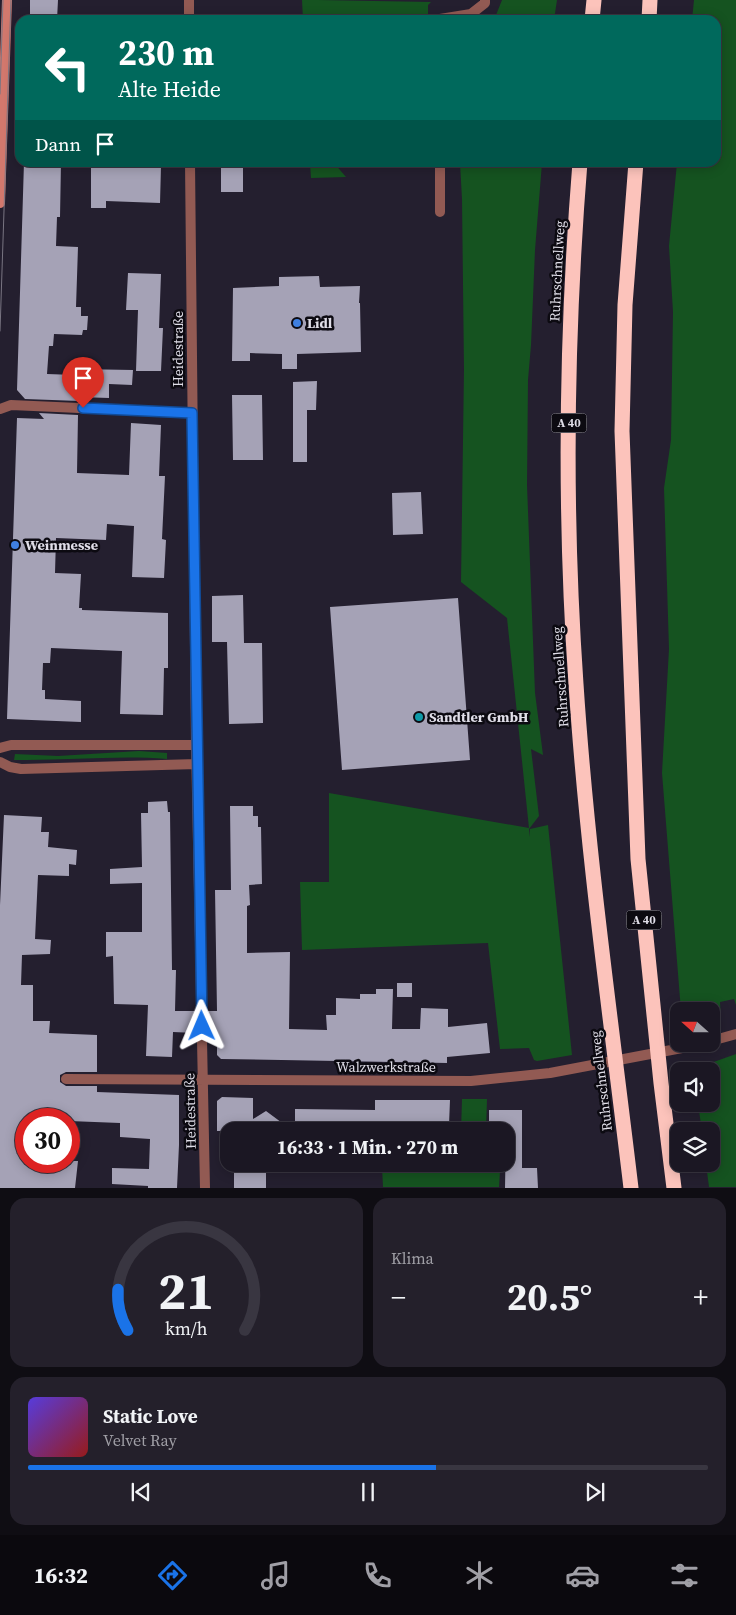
<!DOCTYPE html>
<html lang="de">
<head>
<meta charset="utf-8">
<style>
	body { margin:0; font-family:"Source Serif 4",serif; background:#24202b; color:#f1f3f6; height:100vh; display:flex; flex-direction:column; font-size:19px; white-space:nowrap }
	* { box-sizing:border-box; margin:0 }
	p { font-size:16px; color:#a09fa6 }
	.icon { flex:none; width:28px; height:28px; fill:none; stroke:currentColor; stroke-width:2; stroke-linecap:round; stroke-linejoin:round }
	.map { position:relative; height:1188px; overflow:hidden }
	.panel { display:flex; flex-direction:column; gap:10px; padding:10px; background:#0f0d13; flex:1 }
	.panel>* { flex:none }
	.guide { position:absolute; left:15px; top:15px; width:706px; height:152px; border-radius:15px; box-shadow:0 2px 12px #0003,0 0 0 1px #393641; background:#00695c; color:#fff; overflow:hidden }
	.needle { width:32px; rotate:291deg }
	.buttons { position:absolute; left:670px; top:1002px; display:grid; gap:10px }
	.buttons a { display:grid; place-items:center; width:50px; height:50px; border-radius:10px; background:#1b1723; box-shadow:0 2px 12px #0003,0 0 0 1px #393641; font-size:25px }
	.speed { position:absolute; left:15px; top:1108px; display:flex; gap:10px; font-size:25px; font-weight:700; text-align:center }
	.speed>* { display:grid; place-content:center; width:65px; height:65px; border-radius:50%; background:#1b1723; box-shadow:0 2px 12px #0003,0 0 0 1px #393641; line-height:1 }
	.speed .limit { border:8px solid #d22; background:#fff; color:#111 }
	.pin { position:absolute; display:grid; place-items:center; width:42px; height:42px; color:#fff; margin:-51px -21px; border-radius:50% 50% 50% 0; rotate:-45deg; box-shadow:0 0 5px #0007 }
	.pin .icon { rotate:45deg }
	.me { position:absolute; width:55px; margin:-28px; rotate:359deg; stroke-linejoin:round; filter:drop-shadow(0 0 4px #0008) }
	.turn { display:flex; align-items:center; gap:18px; height:105px; padding:0 20px; font-size:22px }
	.turn .icon { width:65px; height:65px; stroke-width:2.5 }
	.turn b { display:block; font-size:35px; line-height:42px }
	.then { display:flex; align-items:center; height:48px; padding:0 20px; background:#0003; gap:10px; font-size:19px }
	.big { font-size:38px; font-weight:700; line-height:1.1 }
	.panel .card { flex:1; display:flex; flex-direction:column; justify-content:center; gap:8px; min-width:0; padding:0 18px; border-radius:15px; background:#24202b }
	.panel .dial { align-items:center; gap:0 }
	.dial svg { height:130px; overflow:visible; fill:none; stroke:#393641; stroke-width:7; stroke-linecap:round; text-anchor:middle }
	.dial text { fill:#f1f3f6; stroke:none }
	.song { display:flex; align-items:center; gap:15px }
	.cover { width:60px; height:60px; border-radius:8px; background:linear-gradient(135deg,hsl(250 70% 55%),hsl(0 70% 35%)) }
	.played { height:5px; border-radius:2px; background:linear-gradient(90deg,#1a73e8 60%,#393641 60%) }
	.keys { display:flex; justify-content:space-around; direction:ltr }
	.heat { display:flex; justify-content:space-between; align-items:center; font-size:28px; direction:ltr }
	.panel .tiles { flex:1; display:grid; gap:10px; grid-template-columns:1fr 1fr }
	.card:last-child { grid-column:span 2 }
	.trip { position:absolute; left:220px; top:1122px; width:295px; height:50px; border-radius:15px; background:#1b1723; box-shadow:0 2px 12px #0003,0 0 0 1px #393641; font-weight:700; line-height:50px; text-align:center }
	.tabs { display:flex; height:80px; justify-content:space-around; align-items:center; background:#0b090e; color:#a09fa6 }
	.tabs .icon { width:35px; height:35px }
	.tabs .current { color:#1a73e8 }
	.tabs b { font-size:22px; color:#f1f3f6 }
	.map>svg:first-child { display:block }
</style>
</head>
<body>
<div class="map">
<svg width="736" height="1188" viewBox="0 0 736 1188">
	<rect width="100%" height="100%" fill="#241f2f"/>
	<!-- green -->
	<path fill="#155320" d="M302 0H319L431 2 428 5V20H303Z
		M502 0H557L554 20H494Z
		M694 0H736V1005L734 999 720 1002 721 1020 711 1023V1011H681L662 773 669 649 664 488 671 440 673 312 669 246 677 163 716 162V20H692Z
		M310 163H334L346 177 311 178Z
		M460 163H542L535 250 531 345 528 380 527 485 535 693 543 755 531 749 539 816 529 829 530 837V829L548 825 572 1055 537 1061 534 1060 529 1048 500 1049 488 943 302 950 300 882H329V793L529 828 507 618 461 582 464 369 462 199Z
		M139 751 167 753V759C116 755 65 761 14 760L15 754 58 756Z
		M736 1054V1187H709L706 1164H711V1131H702L698 1104H711V1071H694V1069Z
		M462 1099H487L486 1131H461Z
		M460 1164H486V1172L500 1171 499 1187H383L382 1167 460 1165Z"/>
	<!-- building -->
	<path fill="#a5a2b6" d="M30 0H58L57 20H30Z
		M24 162H61L60 217H57L56 246 78 247 76 307H81V316H88L87 330H83L82 335 54 334 53 346H49L47 374 75 375 76 369 133 370 132 385 109 384V398L79 397V401L25 399 17 390Z
		M91 162 161 166 160 203 106 201V208H91Z
		M221 162H243V192H221Z
		M128 273 161 274 159 328H163L161 371H136L138 310H126Z
		M319 276 320 287 360 286 359 303H360L361 352 297 354V369H282V354L250 353V361H232L233 288 279 286V277Z
		M317 381 316 410H307V462H293V382Z
		M232 395H262L263 460H233Z
		M39 413 78 415 77 473 129 475 131 423 161 425 159 476H165L162 539 166 540 164 578 132 577 134 526 107 524 106 540 56 538 55 573 81 574 79 608H82V610L168 613V668H164L163 715 120 714 122 651 51 648 50 663H43L42 690H45V699L81 701V722L7 719 17 418 44 419Z
		M421 492 423 534 393 535 392 493Z
		M243 595 244 643H262L263 723 229 724 227 642H212V596Z
		M458 598 470 760 342 770 330 607Z
		M167 801 168 812H170L172 970H176L175 1011H195V1033L173 1032 172 1057 146 1056 148 1005 114 1004 113 956 106 957V932H142V883L110 884V869L142 867 141 813H148V802Z
		M230 806H253V816H258V827H261L262 884 249 885 250 905 247 906V953L290 952 289 1029 327 1030 326 1015H336V998L360 999V994H376V989H393L392 1029H420L421 1008 448 1009V1027L487 1023 490 1053 447 1057V1063L221 1059 217 1055V1033H209L208 1011H217L215 890H231Z
		M4 815 42 817 41 832H49L48 847 77 850 76 865 69 864V876L38 875 35 939 51 940 50 954 22 955 21 985H33V1021H50L49 1033 97 1035V1072H66L60 1075V1082L66 1086H97V1092L179 1095V1145L177 1188H148V1186L112 1184V1168L149 1169 150 1139 120 1137V1123L69 1121V1119L26 1118V1161H78L75 1188H0V905Z
		M397 983H412V997H397Z
		M222 1097 253 1098V1119L266 1111 293 1131H217V1101Z
		M375 1100H450L449 1125H434V1131H390V1125L353 1124V1131H295V1109L375 1110Z
		M489 1110H522V1168H537L538 1188H505L506 1131H489Z
		M234 1164H266V1188H234Z"/>
	<g fill="none" stroke-linecap="round" stroke-linejoin="round">
		<!-- minor -->
		<path stroke="#925a53" stroke-width="10" d="M189 0V20
			M440 20V19L471 14 485 3V0
			M190 162 196 745 205 1188
			M440 162V212
			M0 409 11 405 192 413
			M0 748 11 745H196
			M0 762 10 767 21 769 197 764
			M711 1041 736 1034
			M66 1079 471 1081 550 1073 703 1044"/>
		<!-- secondary -->
		<path stroke="#d2786d" stroke-width="10" d="M0 203 7 0"/>
		<!-- motorway -->
		<path stroke="#fcc3bb" stroke-width="15" d="M592 20 594 0
			M649 20 650 0
			M580 162C566 336 564 511 576 684 587 852 611 1020 631 1188
			M636 162 625 305 622 431 638 859 661 1083 674 1188"/>
		<!-- tram -->
		<path stroke="#797582" stroke-width="1" d="M0 94 3 0
			M0 331 11 0"/>
	</g>
	<g fill="none" stroke-linecap="round" stroke-linejoin="round">
		<!-- route casing -->
		<g stroke="#114b97" stroke-width="12">
			<path id="route" d="M83 408 192 413 202 1026"/>
		</g>
		<!-- route -->
		<use href="#route" stroke="#1a73e8" stroke-width="9"/>
	</g>
	<!-- markers -->
	<g fill="#3f7fe0" stroke="#0c0a11" stroke-width="2">
		<circle cx="297" cy="323" r="5"/>
		<circle cx="15" cy="545" r="5"/>
	</g>
	<circle fill="#0f9aa8" stroke="#0c0a11" stroke-width="2" cx="419" cy="717" r="5"/>
	<g text-anchor="middle" dominant-baseline="central" stroke-width="5" stroke-linejoin="round" paint-order="stroke">
		<!-- shield labels -->
		<g fill="#0c0a11" stroke="#a09ea8" stroke-width="1">
			<rect x="551.5" y="413.5" width="35" height="19" rx="4"/>
			<rect x="626.5" y="910.5" width="35" height="19" rx="4"/>
		</g>
		<g font-size="12" font-weight="bold" fill="#e0dee8">
			<text x="569" y="423">A 40</text>
			<text x="644" y="920">A 40</text>
		</g>
		<!-- street labels -->
		<g font-size="14" fill="#e0dee8" stroke="#0c0a11">
			<text transform="translate(557 271) rotate(-87)">Ruhrschnellweg</text>
			<text transform="translate(178 349) rotate(-90)">Heidestraße</text>
			<text transform="translate(560 677) rotate(-94)">Ruhrschnellweg</text>
			<text x="386" y="1067">Walzwerkstraße</text>
			<text transform="translate(601 1081) rotate(-97)">Ruhrschnellweg</text>
			<text transform="translate(190 1111) rotate(-91)">Heidestraße</text>
		</g>
		<!-- poi labels -->
		<g font-size="14" font-weight="bold" fill="#e0dee8" stroke="#0c0a11" text-anchor="start">
			<text x="307" y="323">Lidl</text>
			<text x="25" y="545">Weinmesse</text>
			<text x="429" y="717">Sandtler GmbH</text>
		</g>
	</g>
</svg>
<div class="buttons">
<a><svg class="needle" viewBox="-14 -14 28 28"><path d="M0-13l5 13h-10z" fill="#e53935"/><path d="M0 13l5-13h-10z" fill="#a09fa6"/></svg></a>
<a><svg class="icon" aria-label="sound" viewBox="0 0 24 24"><path d="M4 9h4l5-4v14l-5-4H4zM17 9q2 3 0 6"/></svg></a>
<a><svg class="icon" aria-label="layers" viewBox="0 0 24 24"><path d="M12 4l9 5-9 5-9-5zM3 14l9 5 9-5"/></svg></a>
</div>
<div class="speed"><div class="limit">30</div></div>
<div class="pin" style="left:83px;top:408px;background:#d93025"><svg class="icon" aria-label="arrive" viewBox="0 0 24 24"><path d="M6 21V4h12l-3 4 3 4H6"/></svg></div>
<svg class="me" style="left:202px;top:1026px" viewBox="-20 -20 40 40"><path d="M0-17L14 15 0 8-14 15z" fill="#1a73e8" stroke="#fff" stroke-width="4"/></svg>
<div class="trip">16:33 · 1 Min. · 270 m</div>
<div class="guide">
<div class="turn"><svg class="icon" aria-label="left" viewBox="0 0 24 24"><path d="M17 20v-9H6M10 6l-5 5 5 5"/></svg><div><b>230 m</b>Alte Heide</div></div>
<div class="then">Dann<svg class="icon" aria-label="arrive" viewBox="0 0 24 24"><path d="M6 21V4h12l-3 4 3 4H6"/></svg></div>
</div>
</div>
<section class="panel">
<div class="tiles">
<div class="card dial"><svg viewBox="0 0 100 80">
<path d="M14 69A42 42 0 1 1 86 69"/>
<path d="M14 69A42 42 0 0 1 8 44" stroke="#1a73e8"/>
<text x="50" y="56" font-size="32" font-weight="700">21</text>
<text x="50" y="72" font-size="11">km/h</text>
</svg></div>
<div class="card"><p>Klima</p>
<div class="heat"><a>−</a><b class="big">20.5°</b><a>+</a></div>
</div>
<div class="card">
<div class="song"><i class="cover"></i><div><b>Static Love</b><p>Velvet Ray</p></div></div>
<div class="played"></div>
<div class="keys"><svg class="icon" aria-label="previous" viewBox="0 0 24 24"><path d="M18 5L8 12l10 7zM5 5v14"/></svg><svg class="icon" aria-label="pause" viewBox="0 0 24 24"><path d="M8 5v14M16 5v14"/></svg><svg class="icon" aria-label="next" viewBox="0 0 24 24"><path d="M6 5l10 7-10 7zM19 5v14"/></svg></div>
</div>
</div>
</section>
<nav class="tabs">
<b>16:32</b>
<svg class="icon current" aria-label="directions" viewBox="0 0 24 24"><path d="M12 3l9 9-9 9-9-9zM9 14v-3h6M13 9l2 2-2 2"/></svg>
<svg class="icon" aria-label="music" viewBox="0 0 24 24"><path d="M9 18V5l10-2v13"/><circle cx="6" cy="18" r="3"/><circle cx="16" cy="16" r="3"/></svg>
<svg class="icon" aria-label="phone" viewBox="0 0 24 24"><path d="M5 4h4l2 5-3 2q2 4 5 5l2-3 5 2v4C11 20 4 13 5 4z"/></svg>
<svg class="icon" aria-label="climate" viewBox="0 0 24 24"><path d="M12 3v18M4 7l16 10M4 17L20 7"/></svg>
<svg class="icon" aria-label="car" viewBox="0 0 24 24"><path d="M5 17H2v-5l4-1 3-4h7l3 4 3 1v5h-3M9 17h6M6 11h13"/><circle cx="7" cy="17" r="2"/><circle cx="17" cy="17" r="2"/></svg>
<svg class="icon" aria-label="filters" viewBox="0 0 24 24"><path d="M4 7h16M4 17h16"/><circle cx="9" cy="7" r="2"/><circle cx="15" cy="17" r="2"/></svg>
</nav>
</body>
</html>
